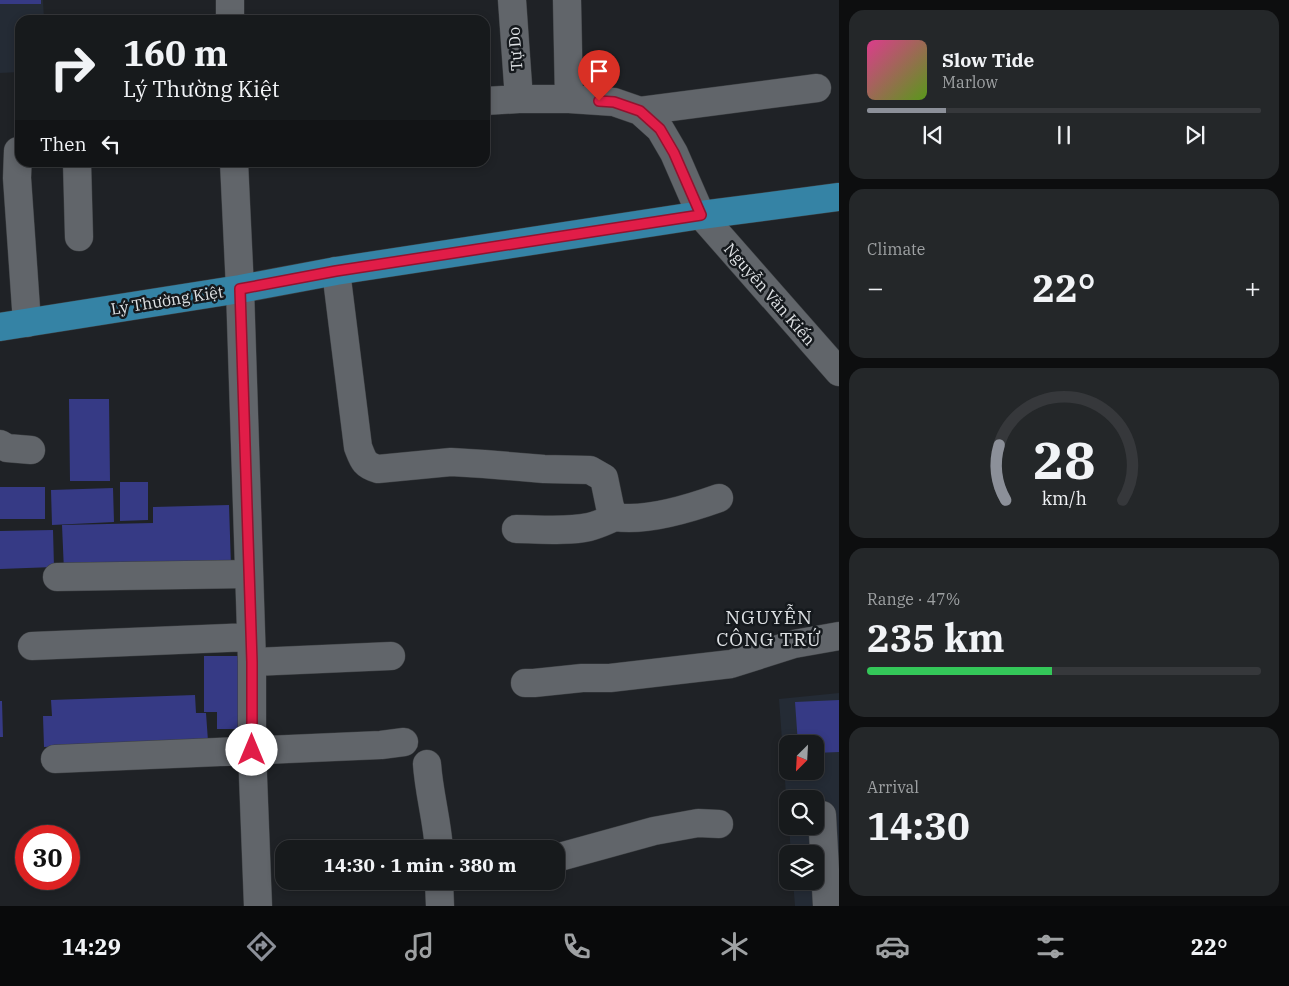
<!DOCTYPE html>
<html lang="en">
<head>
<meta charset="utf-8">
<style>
	body { margin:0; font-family:"IBM Plex Serif",serif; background:#242729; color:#f1f3f6; height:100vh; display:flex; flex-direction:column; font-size:19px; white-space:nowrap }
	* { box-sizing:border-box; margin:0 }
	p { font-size:16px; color:#9ea1a3 }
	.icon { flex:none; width:28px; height:28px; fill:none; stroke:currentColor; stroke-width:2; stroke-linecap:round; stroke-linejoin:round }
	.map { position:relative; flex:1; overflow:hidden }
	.sheet { display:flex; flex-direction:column; gap:10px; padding:10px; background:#0d0e0f; width:450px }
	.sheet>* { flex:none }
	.top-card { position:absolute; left:15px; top:15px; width:475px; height:152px; border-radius:15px; box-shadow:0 2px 8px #0003,0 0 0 1px #36383b; background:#171a1c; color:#f1f3f6; overflow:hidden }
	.needle { width:32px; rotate:204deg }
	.tools { position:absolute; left:779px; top:735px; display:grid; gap:10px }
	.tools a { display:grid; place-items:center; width:45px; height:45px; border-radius:10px; background:#171a1c; box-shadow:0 2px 8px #0003,0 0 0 1px #36383b; font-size:25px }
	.speed { position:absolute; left:15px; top:825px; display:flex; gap:10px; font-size:25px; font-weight:700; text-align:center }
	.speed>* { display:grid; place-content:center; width:65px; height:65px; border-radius:50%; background:#171a1c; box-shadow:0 2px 8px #0003,0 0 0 1px #36383b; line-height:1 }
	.speed .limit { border:8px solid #d22; background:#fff; color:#111 }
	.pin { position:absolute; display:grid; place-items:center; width:42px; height:42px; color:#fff; margin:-51px -21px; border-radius:50% 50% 50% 0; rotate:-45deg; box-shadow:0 0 5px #0007 }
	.pin .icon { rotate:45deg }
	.me { position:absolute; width:55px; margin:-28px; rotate:0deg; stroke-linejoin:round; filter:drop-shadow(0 0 4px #0008) }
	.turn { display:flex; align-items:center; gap:18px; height:105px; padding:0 25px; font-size:22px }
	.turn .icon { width:65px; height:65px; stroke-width:2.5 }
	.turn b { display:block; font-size:35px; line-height:42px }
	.then { display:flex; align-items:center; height:48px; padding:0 25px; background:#0003; gap:10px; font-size:19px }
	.big { font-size:38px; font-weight:700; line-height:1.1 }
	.sheet .widget { flex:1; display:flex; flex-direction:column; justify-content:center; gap:8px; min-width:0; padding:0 18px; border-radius:15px; background:#242729 }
	.sheet .dial { align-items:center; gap:0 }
	.dial svg { height:130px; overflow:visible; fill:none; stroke:#36383b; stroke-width:7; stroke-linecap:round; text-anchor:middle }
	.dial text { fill:#f1f3f6; stroke:none }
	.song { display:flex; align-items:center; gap:15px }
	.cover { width:60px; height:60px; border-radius:8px; background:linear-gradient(135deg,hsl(330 70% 55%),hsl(90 70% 35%)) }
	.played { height:5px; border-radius:2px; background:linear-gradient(90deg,#8c9099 20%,#36383b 20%) }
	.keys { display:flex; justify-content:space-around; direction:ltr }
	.heat { display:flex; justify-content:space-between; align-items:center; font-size:28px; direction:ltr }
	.charge { height:8px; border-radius:4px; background:linear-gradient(90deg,#34c759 47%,#36383b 0) }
	.trip { position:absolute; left:275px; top:840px; width:290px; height:50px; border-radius:15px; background:#171a1c; box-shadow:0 2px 8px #0003,0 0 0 1px #36383b; font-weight:700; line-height:50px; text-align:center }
	.tab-bar { display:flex; height:80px; justify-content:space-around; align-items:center; background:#090a0b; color:#9ea1a3 }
	.tab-bar .icon { width:35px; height:35px }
	.tab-bar .current { color:#8c9099 }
	.tab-bar b { font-size:22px; color:#f1f3f6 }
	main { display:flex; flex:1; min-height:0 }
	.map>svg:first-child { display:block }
</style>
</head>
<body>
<main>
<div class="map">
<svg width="839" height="906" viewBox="0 0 839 906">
	<rect width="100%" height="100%" fill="#1f2226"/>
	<!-- built -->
	<path fill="#242b35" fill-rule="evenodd" d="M0 0H43L44 20H20V72L0 73Z
		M839 693V906H795L793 881H815V854H791L789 826H815V799H788L787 808 779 699ZM788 744H815V771H788Z"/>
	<!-- building -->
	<path fill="#363a85" d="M0 0H41V4H0Z
		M69 399H109L110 481H70Z
		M120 482H148V520L120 521Z
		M0 487H45V519H0Z
		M113 488 114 522 52 525 51 490Z
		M229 505 231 566 64 571 62 525 153 523V507Z
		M53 530 54 567 0 569V531Z
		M204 656H243L244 729H217V712H204Z
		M195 695 196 713H206L208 741 44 747 43 716H52L51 700Z
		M839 700V752L815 753V744H798L795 702Z
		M0 701H2L3 737H0Z"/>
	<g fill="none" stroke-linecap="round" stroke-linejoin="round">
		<!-- minor casing -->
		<g stroke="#3c3f42" stroke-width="29">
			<path id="minor" d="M230 0V20
				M512 0 519 99
				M567 0 569 99
				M485 101 519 99H569L614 102 640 111 660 129 674 153 701 215 839 372
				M640 111 817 88
				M18 151 17 178 27 323
				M77 162 79 237
				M234 162 240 289 252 662V750L258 906
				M336 271 358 447C363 460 364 465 378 469L451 462 484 464 544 469 590 470 604 478 610 507 615 517C645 522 691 508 719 498
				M0 444 7 448 31 450
				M516 529C539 529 566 532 589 527 598 525 606 521 615 517
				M57 577 249 574
				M32 646 251 637
				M252 662 391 656
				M525 683H534L582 678H610L731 664 794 644 839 636
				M55 759 381 745 404 742
				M427 764C429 793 437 820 439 849
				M822 815 827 906
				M556 858 654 831 698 823 719 824
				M439 881 440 906"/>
		</g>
		<!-- major casing -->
		<g stroke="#3c3f42" stroke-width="29">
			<path id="major" d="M0 327 240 289 336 271 701 215 839 197"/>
		</g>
		<!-- minor -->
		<use href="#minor" stroke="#61656a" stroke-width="28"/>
		<!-- major -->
		<use href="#major" stroke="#3583a5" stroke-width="28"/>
	</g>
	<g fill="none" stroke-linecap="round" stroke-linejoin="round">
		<!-- route casing -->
		<g stroke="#92132f" stroke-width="12">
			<path id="route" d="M252 750V662L240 289 336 271 701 215 674 153 660 129 640 111 614 102 599 101"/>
		</g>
		<!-- route -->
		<use href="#route" stroke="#e11d48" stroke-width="9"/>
	</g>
	<g text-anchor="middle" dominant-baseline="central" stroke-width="5" stroke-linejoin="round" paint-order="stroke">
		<!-- street labels -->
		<g font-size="16" fill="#dfe2e5" stroke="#15191d">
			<text transform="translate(515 49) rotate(-94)">Tự Do</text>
			<text transform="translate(770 294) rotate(49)">Nguyễn Văn Kiến</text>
			<text transform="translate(167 300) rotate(-9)">Lý Thường Kiệt</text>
		</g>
		<!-- quarter labels -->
		<g font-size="19" letter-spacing="1" fill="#dfe2e5" stroke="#15191d">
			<text x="769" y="617">NGUYỄN<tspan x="769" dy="22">CÔNG TRỨ</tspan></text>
		</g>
	</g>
</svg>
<div class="tools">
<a><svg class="needle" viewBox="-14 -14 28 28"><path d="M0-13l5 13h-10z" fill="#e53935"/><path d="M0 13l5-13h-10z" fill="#9ea1a3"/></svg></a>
<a><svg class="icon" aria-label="search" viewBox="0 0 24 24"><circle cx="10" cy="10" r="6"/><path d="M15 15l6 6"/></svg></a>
<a><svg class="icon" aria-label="layers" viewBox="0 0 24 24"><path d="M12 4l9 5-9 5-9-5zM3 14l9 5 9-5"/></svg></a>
</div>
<div class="speed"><div class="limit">30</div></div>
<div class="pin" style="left:599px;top:101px;background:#d93025"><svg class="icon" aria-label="arrive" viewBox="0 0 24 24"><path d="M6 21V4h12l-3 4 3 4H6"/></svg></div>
<svg class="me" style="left:252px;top:750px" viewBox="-20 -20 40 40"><circle r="19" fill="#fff"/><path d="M0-13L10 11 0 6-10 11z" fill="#e11d48"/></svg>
<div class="trip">14:30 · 1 min · 380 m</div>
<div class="top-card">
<div class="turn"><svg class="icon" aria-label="right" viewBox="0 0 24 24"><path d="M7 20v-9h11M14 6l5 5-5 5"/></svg><div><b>160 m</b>Lý Thường Kiệt</div></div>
<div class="then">Then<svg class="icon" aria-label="left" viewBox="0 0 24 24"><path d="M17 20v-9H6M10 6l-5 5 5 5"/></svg></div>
</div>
</div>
<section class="sheet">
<div class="widget">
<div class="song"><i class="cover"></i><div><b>Slow Tide</b><p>Marlow</p></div></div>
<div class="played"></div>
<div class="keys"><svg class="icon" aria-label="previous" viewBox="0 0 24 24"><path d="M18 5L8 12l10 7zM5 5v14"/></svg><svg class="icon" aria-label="pause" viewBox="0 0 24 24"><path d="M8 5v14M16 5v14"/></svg><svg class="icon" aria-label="next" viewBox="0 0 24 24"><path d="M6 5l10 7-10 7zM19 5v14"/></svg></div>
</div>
<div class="widget"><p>Climate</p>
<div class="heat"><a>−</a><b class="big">22°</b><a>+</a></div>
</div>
<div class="widget dial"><svg viewBox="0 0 100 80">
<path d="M14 69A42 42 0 1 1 86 69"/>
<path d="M14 69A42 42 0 0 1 10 35" stroke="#8c9099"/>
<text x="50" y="56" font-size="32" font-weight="700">28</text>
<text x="50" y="72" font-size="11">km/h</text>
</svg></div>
<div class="widget"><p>Range · 47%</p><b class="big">235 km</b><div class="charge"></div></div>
<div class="widget"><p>Arrival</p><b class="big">14:30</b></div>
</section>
</main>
<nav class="tab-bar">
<b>14:29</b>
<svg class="icon current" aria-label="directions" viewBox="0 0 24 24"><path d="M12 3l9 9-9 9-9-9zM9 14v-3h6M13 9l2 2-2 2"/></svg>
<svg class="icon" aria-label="music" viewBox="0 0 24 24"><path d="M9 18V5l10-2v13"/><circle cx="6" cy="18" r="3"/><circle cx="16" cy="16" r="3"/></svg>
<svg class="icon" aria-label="phone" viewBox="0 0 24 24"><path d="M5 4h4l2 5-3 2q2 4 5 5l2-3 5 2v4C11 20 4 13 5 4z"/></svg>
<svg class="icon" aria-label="climate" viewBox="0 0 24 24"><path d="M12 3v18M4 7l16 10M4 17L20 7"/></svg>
<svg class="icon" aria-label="car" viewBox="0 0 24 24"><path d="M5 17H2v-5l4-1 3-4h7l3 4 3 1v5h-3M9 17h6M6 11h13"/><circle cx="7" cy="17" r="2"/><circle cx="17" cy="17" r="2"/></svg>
<svg class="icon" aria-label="filters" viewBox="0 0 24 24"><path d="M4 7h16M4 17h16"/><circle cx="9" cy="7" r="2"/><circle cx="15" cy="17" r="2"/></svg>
<b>22°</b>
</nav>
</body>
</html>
